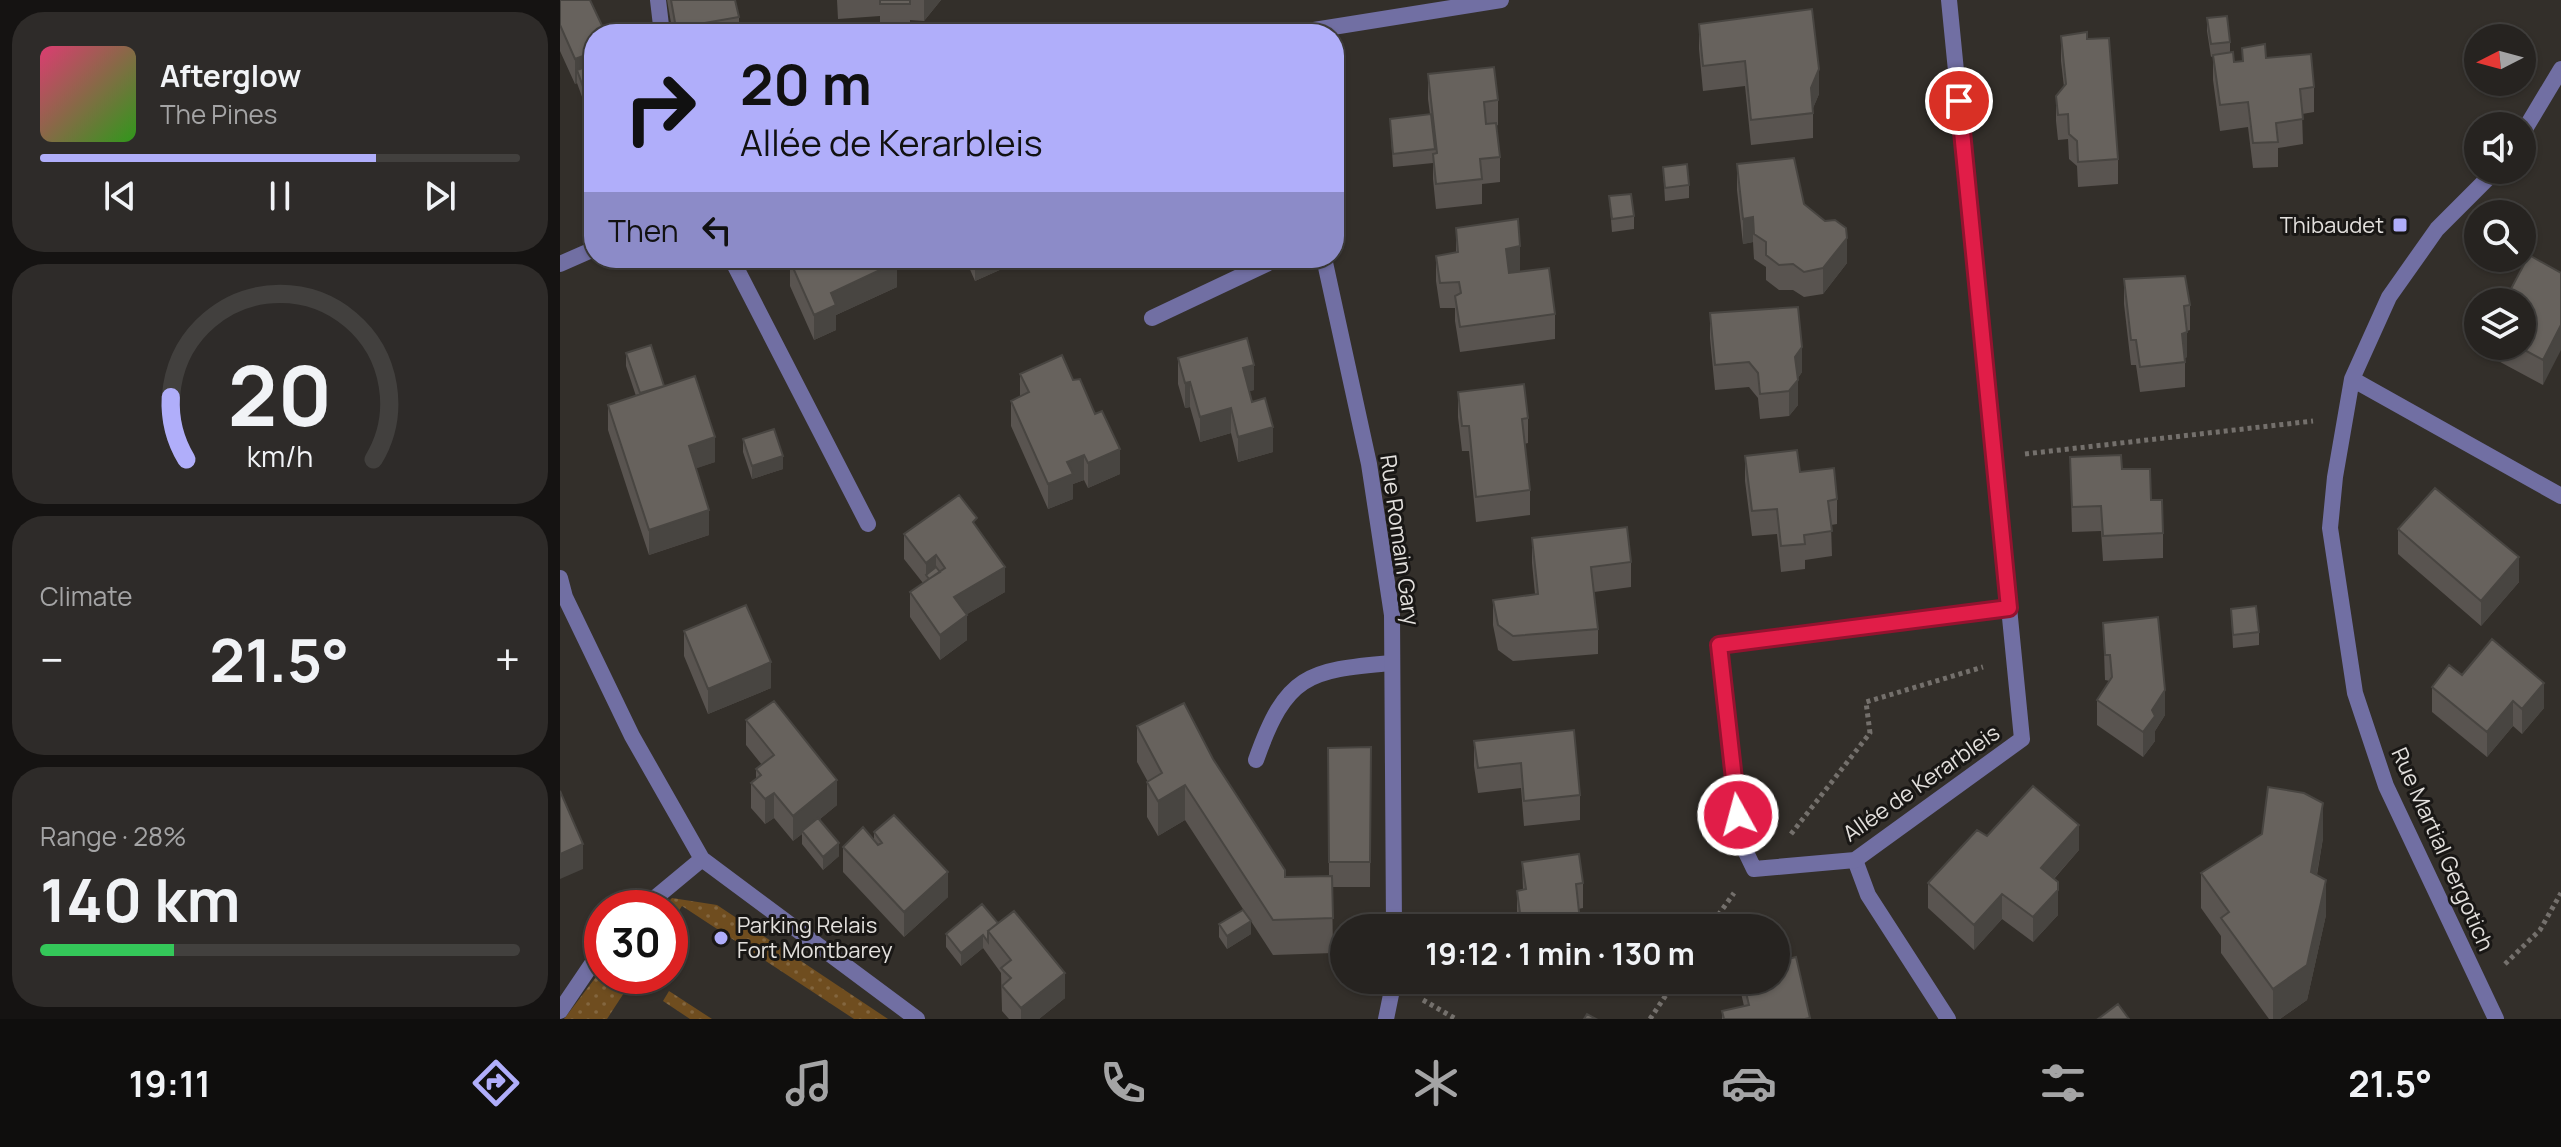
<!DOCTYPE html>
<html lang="en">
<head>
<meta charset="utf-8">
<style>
	body { margin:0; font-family:Manrope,sans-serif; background:#2e2b29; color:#f1f3f6; height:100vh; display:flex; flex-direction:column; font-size:30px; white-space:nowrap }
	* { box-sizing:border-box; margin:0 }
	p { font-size:26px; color:#a4a4a5 }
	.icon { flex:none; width:44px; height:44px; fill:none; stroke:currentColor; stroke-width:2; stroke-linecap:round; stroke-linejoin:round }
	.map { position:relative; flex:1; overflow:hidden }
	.details { display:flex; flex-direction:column; gap:12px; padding:12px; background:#151312; width:560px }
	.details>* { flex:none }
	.hud { position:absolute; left:24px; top:24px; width:760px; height:244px; border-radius:32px; box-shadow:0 2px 6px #0004,0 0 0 2px #42403e; background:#b0aefa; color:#111; overflow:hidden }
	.needle { width:52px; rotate:264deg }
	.tools { position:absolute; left:1904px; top:24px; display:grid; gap:16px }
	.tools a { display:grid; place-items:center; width:72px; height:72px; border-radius:50%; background:#262320; box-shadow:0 2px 6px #0004,0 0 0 2px #42403e; font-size:40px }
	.speed { position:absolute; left:24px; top:890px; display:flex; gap:16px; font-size:40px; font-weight:700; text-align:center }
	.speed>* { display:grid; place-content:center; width:104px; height:104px; border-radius:50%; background:#262320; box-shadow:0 2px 6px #0004,0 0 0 2px #42403e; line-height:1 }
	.speed .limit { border:12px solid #d22; background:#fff; color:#111 }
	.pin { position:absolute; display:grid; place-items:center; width:68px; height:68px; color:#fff; margin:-34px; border:4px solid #fff; border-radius:50%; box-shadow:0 2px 8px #0007 }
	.me { position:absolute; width:88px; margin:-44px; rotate:353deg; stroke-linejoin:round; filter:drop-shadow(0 0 6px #0008) }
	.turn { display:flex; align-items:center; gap:28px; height:168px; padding:0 24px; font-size:36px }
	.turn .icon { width:104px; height:104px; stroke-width:2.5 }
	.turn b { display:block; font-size:56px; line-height:68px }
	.then { display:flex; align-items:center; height:76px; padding:0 24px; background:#0003; gap:16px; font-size:30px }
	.big { font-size:60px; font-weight:700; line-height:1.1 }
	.details .tile { flex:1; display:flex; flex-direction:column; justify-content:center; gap:12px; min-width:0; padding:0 28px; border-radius:32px; background:#2e2b29 }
	.details .dial { align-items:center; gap:0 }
	.dial svg { height:208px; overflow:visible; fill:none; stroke:#42403e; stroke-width:7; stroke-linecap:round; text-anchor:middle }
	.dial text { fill:#f1f3f6; stroke:none }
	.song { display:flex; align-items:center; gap:24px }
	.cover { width:96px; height:96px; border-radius:12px; background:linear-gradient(135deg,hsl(340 70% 55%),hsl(110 70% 35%)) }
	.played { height:8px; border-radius:4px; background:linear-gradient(90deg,#b0aefa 70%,#42403e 70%) }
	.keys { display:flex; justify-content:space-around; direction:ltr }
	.heat { display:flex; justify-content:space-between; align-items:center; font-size:44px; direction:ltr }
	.charge { height:12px; border-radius:6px; background:linear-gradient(90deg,#34c759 28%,#42403e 0) }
	.trip { position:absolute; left:770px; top:914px; width:460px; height:80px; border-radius:40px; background:#262320; box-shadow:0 2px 6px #0004,0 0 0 2px #42403e; font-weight:700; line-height:80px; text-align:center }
	.dock { display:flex; height:128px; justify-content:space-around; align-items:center; background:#0f0e0d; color:#a4a4a5 }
	.dock .icon { width:56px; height:56px }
	.dock .active { color:#b0aefa }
	.dock b { font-size:36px; color:#f1f3f6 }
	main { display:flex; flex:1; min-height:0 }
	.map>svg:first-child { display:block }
</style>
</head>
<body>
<main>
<section class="details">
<div class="tile">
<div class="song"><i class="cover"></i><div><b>Afterglow</b><p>The Pines</p></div></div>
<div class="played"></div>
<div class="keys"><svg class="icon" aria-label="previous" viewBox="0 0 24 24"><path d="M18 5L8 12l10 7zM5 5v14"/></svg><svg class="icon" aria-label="pause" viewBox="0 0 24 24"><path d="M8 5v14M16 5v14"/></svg><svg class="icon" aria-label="next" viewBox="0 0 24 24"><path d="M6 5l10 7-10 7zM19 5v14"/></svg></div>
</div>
<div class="tile dial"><svg viewBox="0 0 100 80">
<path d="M14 69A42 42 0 1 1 86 69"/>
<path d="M14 69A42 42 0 0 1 8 45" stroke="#b0aefa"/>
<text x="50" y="56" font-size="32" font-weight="700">20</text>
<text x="50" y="72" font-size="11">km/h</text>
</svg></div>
<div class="tile"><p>Climate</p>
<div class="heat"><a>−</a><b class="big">21.5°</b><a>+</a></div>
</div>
<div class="tile"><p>Range · 28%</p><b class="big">140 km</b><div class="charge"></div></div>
</section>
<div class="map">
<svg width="2001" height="1019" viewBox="0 0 2001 1019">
	<defs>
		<pattern id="grass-dots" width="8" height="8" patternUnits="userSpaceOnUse" patternTransform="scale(2)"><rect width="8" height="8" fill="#6f4d1f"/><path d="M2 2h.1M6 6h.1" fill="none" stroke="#83663f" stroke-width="1.8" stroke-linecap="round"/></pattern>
	</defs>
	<rect width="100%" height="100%" fill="#332f2a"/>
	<!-- grass -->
	<path fill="url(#grass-dots)" d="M112 898 157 905 328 1019H294L122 906 110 924V908H102Z
		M42 969V976H75L47 1019H4Z
		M109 991 152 1019H130L103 1001Z"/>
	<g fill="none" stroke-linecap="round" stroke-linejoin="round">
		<!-- path -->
		<path stroke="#74706c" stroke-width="5" stroke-dasharray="4 4" stroke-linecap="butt" d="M1465 454 1753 421
			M1231 834 1310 733 1306 702 1423 667
			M1149 928 1174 893
			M1945 964 1980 930 2001 893
			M863 1000 896 1019
			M1090 1019 1116 980"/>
		<!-- lane -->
		<path stroke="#716fa3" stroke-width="16" d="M98 0 102 34
			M171 258 308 524
			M592 318 719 258
			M696 760C726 675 747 670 832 663
			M1295 860 1308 895 1388 1019"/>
		<!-- street -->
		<path stroke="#716fa3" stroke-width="16" d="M1389 0 1462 739 1295 860 1194 869 1182 844 1159 645 1449 608
			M729 34 941 0
			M1962 134 2001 69
			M1936 170 1877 229 1829 297 1792 379 1775 477 1770 528 1795 693 1826 786 1936 1019
			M764 258 809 464 832 615 834 928
			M0 264 34 249
			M1792 379 2001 496
			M0 578 5 597 72 736 142 859 357 1019
			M83 908 142 859
			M0 1011 42 949
			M826 1019 834 980"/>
	</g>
	<!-- wall -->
	<path fill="#595450" d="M0 0 34 34V130L17 83 15 84 0 51Z
		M107 0H175L179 17V34H113Z
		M277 0H381L364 21 350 20V29H320V16L278 19Z
		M1647 18 1670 42V53L1674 62 1682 61V48L1706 58 1754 87V112L1742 114 1743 144 1718 148V167L1693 168 1688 127 1660 131 1653 80V56L1651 57 1647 31Z
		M1139 24 1259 94 1253 108V138L1191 145 1185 86 1143 91 1139 49Z
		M1501 36 1558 159V184L1518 187 1517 166 1509 159 1508 139 1498 140 1496 121V96L1504 87 1501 61Z
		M868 74 938 100V125L936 126 940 157V182L922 184V204L876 209 873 179V163L833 167 830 119 870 114 868 99Z
		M1177 164 1244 204 1287 263 1263 294 1244 297 1233 290H1219L1206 280V267L1194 259 1193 242 1183 244 1177 190Z
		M1103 167 1129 185V198L1105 201Z
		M1049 196 1074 216V229L1052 232Z
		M896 228 960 271 952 273 995 314V339L900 352 895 321V308H880L876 281V256L896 253Z
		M405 258H444V268L415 281Z
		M230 261 337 287 276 315V330L254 340 230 286Z
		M2001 273 1983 385 1929 356V346H1962Z
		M1564 279 1630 305V330L1627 331V357L1625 358V387L1580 392 1576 365H1571L1564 304Z
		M1150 313 1242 372 1238 378V405L1229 416 1200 419 1198 398 1189 387 1155 390 1150 338Z
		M66 353 104 386 155 462 136 468 149 535 89 555 48 430V405L76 396 66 366Z
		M618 358 694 390 689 391 692 402 713 452 678 462 671 433 640 442 630 407 625 408 618 384Z
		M460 374 513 380 560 474 528 488 524 480 513 484V499L488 509 451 426V401L460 396Z
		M898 392 968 418V443L964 444 970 490V515L916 522 909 451H902L898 417Z
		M183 439 223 469 192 479 183 452Z
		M1185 456 1240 472 1277 499V524L1271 525 1272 556 1245 560V569L1221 572 1217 534 1192 536 1185 481Z
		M1510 457 1562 469 1591 500 1603 533V558L1543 561 1541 531 1512 532Z
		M417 528 445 592 407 614V640L380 660 350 617V592L363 583 344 559V534Z
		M1838 529 1959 582 1921 626 1838 554Z
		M972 538 1071 562V587L1034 592 1038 629V654L953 661 938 650 933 625V600L975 594 972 563Z
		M1671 609 1699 632V645L1673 648Z
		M1543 623 1605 715 1595 731V741L1583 757 1537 725V700L1550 681 1545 680Z
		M124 631 211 688 148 714 124 656Z
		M1902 675 1984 708 1962 734 1953 726 1927 757 1872 712V687Z
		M186 720 277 805 260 819 279 856 263 870 242 844V834L233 841 214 818 205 824 191 808V783L196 779V769L202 765 186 745Z
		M577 726 653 759 725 877 769 876 768 748 811 747 810 887H772L773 953 713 955 625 820 598 836 587 817V782H588L577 762Z
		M1014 730 1020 795V820L964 826 961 788 918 793 914 766V741Z
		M314 832 388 897 344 937 283 872V847L314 840Z
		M1763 838 1757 875 1766 915 1747 1000 1720 1019H1709L1661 953V936L1641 908V873Z
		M1519 850 1494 879 1498 915 1473 942 1442 919 1414 950 1368 908V883Z
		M962 862 1023 883V908L1018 909 1020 921 1025 928H958L957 916V891L963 890Z
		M438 923 505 998 479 1019H449L442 1011 441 973 423 948 401 966 386 947V934Z
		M659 924 691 934 667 949 659 937Z
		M965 980H1008L966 986Z
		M1178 980H1216L1250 1019H1162V1011L1184 1006Z"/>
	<!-- shaded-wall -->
	<path fill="#484541" d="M364 0H381L364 21Z
		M34 52V77L17 70V83L15 84V59Z
		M1259 69V94L1251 113V88Z
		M1193 217V242L1183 244V219Z
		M1287 238V263L1263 294V268Z
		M960 246V271L946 274V249Z
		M415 258H444V268L415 281Z
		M337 262V287L276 315V330L254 340V315L271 293Z
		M2001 325V350L1983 385V360Z
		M1627 332V357L1622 359V334Z
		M1242 347V372L1235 382V357Z
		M694 365V390L683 393V368Z
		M1238 380V405L1229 416V391Z
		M630 382V407L625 408V383Z
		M671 408V433L640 442V417Z
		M713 427V452L678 462V437Z
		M155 437V462L129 471V446Z
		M560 449V474L528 488V463Z
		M524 455V480L513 484V499L488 509V484L507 462Z
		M223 456V469L192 479V466Z
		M149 510V535L89 555V530Z
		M376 555V580L366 575V563Z
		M1959 557V582L1921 626V601Z
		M445 567V592L394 622V597Z
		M407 615V640L380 660V635Z
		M211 662V688L148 714V689Z
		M1984 683V708L1962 734V709Z
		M1605 690V715L1595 731V741L1583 757V732L1592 710Z
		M1953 701V726L1927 757V732Z
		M277 780V805L243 833 242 831V834L233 841V816Z
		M625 785V820L598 836V801Z
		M214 793V818L205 824V799Z
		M1763 803V838L1751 907V872Z
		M1519 825V850L1481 893V868Z
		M279 843V856L263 870V857Z
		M23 844V869L0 879V854Z
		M388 872V897L344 937V912Z
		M1766 880V915L1747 1000 1720 1019H1713V989Z
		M1498 890V915L1473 942V917Z
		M1442 894V919L1414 950V925Z
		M691 921V934L667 949V936Z
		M423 935V948L401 966V953Z
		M505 973V998L479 1019H461V1008Z"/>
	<!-- building -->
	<path fill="#67625d" stroke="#484541" stroke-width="2" d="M0 0H30L46 34H34V52L15 59 0 25Z
		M111 0H175L179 17 116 28Z
		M320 0H350V4H320Z
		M1252 9 1259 69 1251 88 1253 113 1191 120 1185 61 1143 66 1139 24Z
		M1667 16 1670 42 1651 44 1647 18Z
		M1527 32V39L1549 38 1558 159 1518 162 1517 141 1509 134 1508 114 1498 115 1496 96 1506 84 1501 36Z
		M1705 44 1706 58 1751 54 1754 87 1740 89 1743 119 1716 123 1718 142 1693 143 1688 102 1660 105 1653 55 1673 52 1674 62 1683 61 1682 48Z
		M34 64V117L17 70Z
		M934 67 938 100 924 102 926 124 936 123 940 157 920 159 922 179 876 184 873 154 877 153 868 74Z
		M871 114 875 149 833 154 830 119Z
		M1234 158 1244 204 1265 221 1275 220 1286 228 1287 238 1263 268 1244 272 1233 264 1219 265 1206 255V242L1194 234 1193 217 1183 219 1177 164Z
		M1127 164 1129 185 1105 188 1103 167Z
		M1071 194 1074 216 1052 219 1049 196Z
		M958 219 960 246 946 249 949 273 989 268 995 314 900 327 895 296 901 293 899 282 880 283 876 256 898 252 896 228Z
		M1969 255 2001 273V325L1983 360 1957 346H1962V302H1944Z
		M236 258H335L337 262 271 293 276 305 254 315 230 261Z
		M1625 276 1630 305 1624 306 1627 332 1622 334 1625 362 1580 367 1576 340H1571L1564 279Z
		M1238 307 1242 347 1235 357 1238 380 1229 391 1200 394 1198 373 1189 362 1155 365 1150 313Z
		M687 338 694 365 683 368 692 402 705 398 713 427 678 437 671 408 640 417 630 382 625 383 618 358Z
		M91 345 104 386 80 393 66 353Z
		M502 355 513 380 520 379 535 414 542 411 560 449 528 463 524 455 507 462 513 474 488 484 451 401 469 392 460 374Z
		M135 376 155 437 129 446 149 510 89 530 48 405Z
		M964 384 968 418 962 419 970 490 916 497 909 426H902L898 392Z
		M214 429 223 456 192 466 183 439Z
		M1237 450 1240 472 1274 468 1277 499 1268 501 1272 531 1244 535 1245 544 1221 546 1217 509 1192 511 1185 456Z
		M1561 455 1562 469H1590L1591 500H1602L1603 533 1543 536 1541 506 1512 507 1510 457Z
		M1875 488 1959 557 1921 601 1838 529Z
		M399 495 417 518 413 522 445 567 394 597 407 615 380 635 350 592 385 568 376 555 366 563 344 534Z
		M1067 527 1071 562 1031 567 1038 629 953 636 938 625 933 600 978 594 972 538Z
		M376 567 380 572 369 579 366 575Z
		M186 605 211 662 148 689 124 631Z
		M1696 606 1699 632 1673 635 1671 609Z
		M1598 617 1605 690 1592 710 1595 716 1583 732 1537 700 1552 677 1550 655H1545L1543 623Z
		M1932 639 1984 683 1962 709 1953 701 1927 732 1872 687 1889 665 1902 675Z
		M214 701 277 780 233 816 214 793 205 799 191 783 201 775 196 769 214 755 186 720Z
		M624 703 653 759 725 870V877L772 876 773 918 713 920 625 785 598 801 587 782 602 773 577 726Z
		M1014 730 1020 795 964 801 961 763 918 768 914 741Z
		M811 747 810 862H769L768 748Z
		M1473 786 1519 825 1481 868 1498 882V890L1473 917 1442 894 1414 925 1368 883 1417 830 1427 836Z
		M1708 787 1744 793 1763 803 1751 872 1766 880 1747 965 1713 989 1661 918 1669 912 1641 873 1702 834Z
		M0 791 23 844 0 854Z
		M334 815 388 872 344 912 283 847 303 827 318 845 322 843 314 832Z
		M258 818 279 843 263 857 242 831Z
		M1019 854 1023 883 1016 884 1020 921H1024L1025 928H962L957 891 966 889 962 862Z
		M422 904 438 923 428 931V942L423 935 401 953 386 934Z
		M683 910 691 921 667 936 659 924Z
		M454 911 505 973 461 1008 442 986 451 978 441 968 451 960 428 931Z
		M1236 957 1250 1018 1245 1019H1164L1162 1011 1189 1005 1183 980H1216V962Z
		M1558 1004 1569 1019H1538Z
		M1027 1014 1036 1019H1024Z"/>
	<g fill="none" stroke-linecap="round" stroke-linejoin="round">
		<!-- route casing -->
		<g stroke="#92132f" stroke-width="20">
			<path id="route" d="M1178 815 1159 645 1449 608 1399 101"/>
		</g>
		<!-- route -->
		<use href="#route" stroke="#e11d48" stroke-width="14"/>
	</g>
	<!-- markers -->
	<g fill="#b0aefa" stroke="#191715" stroke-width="3">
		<rect x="1832" y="217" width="16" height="16" rx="4"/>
		<circle cx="161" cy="938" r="8"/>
	</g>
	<g text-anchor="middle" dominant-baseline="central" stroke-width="6" stroke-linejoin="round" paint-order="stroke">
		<!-- poi labels -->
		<g font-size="22" fill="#e3e0dd" stroke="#191715" text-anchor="end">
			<text x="1824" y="225">Thibaudet</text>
			<text x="177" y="925" text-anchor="start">Parking Relais<tspan x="177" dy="25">Fort Montbarey</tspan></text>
		</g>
		<!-- street labels -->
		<g font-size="22" fill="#e3e0dd" stroke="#191715">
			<text transform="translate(840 540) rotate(82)">Rue Romain Gary</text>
			<text transform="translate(1361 783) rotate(-35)">Allée de Kerarbleis</text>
			<text transform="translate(1883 849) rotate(66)">Rue Martial Gergotich</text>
		</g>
	</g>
</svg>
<div class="tools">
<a><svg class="needle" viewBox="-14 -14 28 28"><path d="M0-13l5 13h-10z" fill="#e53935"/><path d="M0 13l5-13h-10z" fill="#a4a4a5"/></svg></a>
<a><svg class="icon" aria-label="sound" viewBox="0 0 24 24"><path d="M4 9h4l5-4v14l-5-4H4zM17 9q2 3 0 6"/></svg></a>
<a><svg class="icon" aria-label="search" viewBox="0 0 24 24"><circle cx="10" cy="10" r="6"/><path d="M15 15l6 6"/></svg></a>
<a><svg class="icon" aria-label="layers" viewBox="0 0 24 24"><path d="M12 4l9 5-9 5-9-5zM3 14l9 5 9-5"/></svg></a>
</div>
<div class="speed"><div class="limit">30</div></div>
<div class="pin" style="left:1399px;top:101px;background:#d93025"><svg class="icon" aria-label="arrive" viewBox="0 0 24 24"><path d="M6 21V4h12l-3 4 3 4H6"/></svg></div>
<svg class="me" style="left:1178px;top:815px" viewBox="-20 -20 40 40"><circle r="17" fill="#e11d48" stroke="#fff" stroke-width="3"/><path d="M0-11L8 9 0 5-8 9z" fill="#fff"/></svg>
<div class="trip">19:12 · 1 min · 130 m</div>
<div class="hud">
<div class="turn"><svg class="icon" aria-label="right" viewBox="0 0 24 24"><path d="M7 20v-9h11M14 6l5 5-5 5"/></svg><div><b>20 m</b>Allée de Kerarbleis</div></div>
<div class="then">Then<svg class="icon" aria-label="left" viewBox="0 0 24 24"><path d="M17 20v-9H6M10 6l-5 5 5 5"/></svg></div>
</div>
</div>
</main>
<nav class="dock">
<b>19:11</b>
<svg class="icon active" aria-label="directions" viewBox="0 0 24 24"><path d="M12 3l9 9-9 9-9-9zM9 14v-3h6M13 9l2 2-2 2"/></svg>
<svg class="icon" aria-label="music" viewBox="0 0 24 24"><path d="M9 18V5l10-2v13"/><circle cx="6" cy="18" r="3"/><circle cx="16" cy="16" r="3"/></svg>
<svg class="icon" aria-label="phone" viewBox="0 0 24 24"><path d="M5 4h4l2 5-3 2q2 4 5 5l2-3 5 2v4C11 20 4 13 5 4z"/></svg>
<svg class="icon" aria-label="climate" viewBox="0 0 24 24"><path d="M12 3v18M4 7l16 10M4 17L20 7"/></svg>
<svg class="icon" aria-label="car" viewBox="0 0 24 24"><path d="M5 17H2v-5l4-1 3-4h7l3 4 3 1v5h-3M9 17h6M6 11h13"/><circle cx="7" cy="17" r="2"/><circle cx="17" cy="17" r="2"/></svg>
<svg class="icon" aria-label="filters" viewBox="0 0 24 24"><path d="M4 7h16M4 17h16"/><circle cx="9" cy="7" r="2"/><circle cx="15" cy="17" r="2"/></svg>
<b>21.5°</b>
</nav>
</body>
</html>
